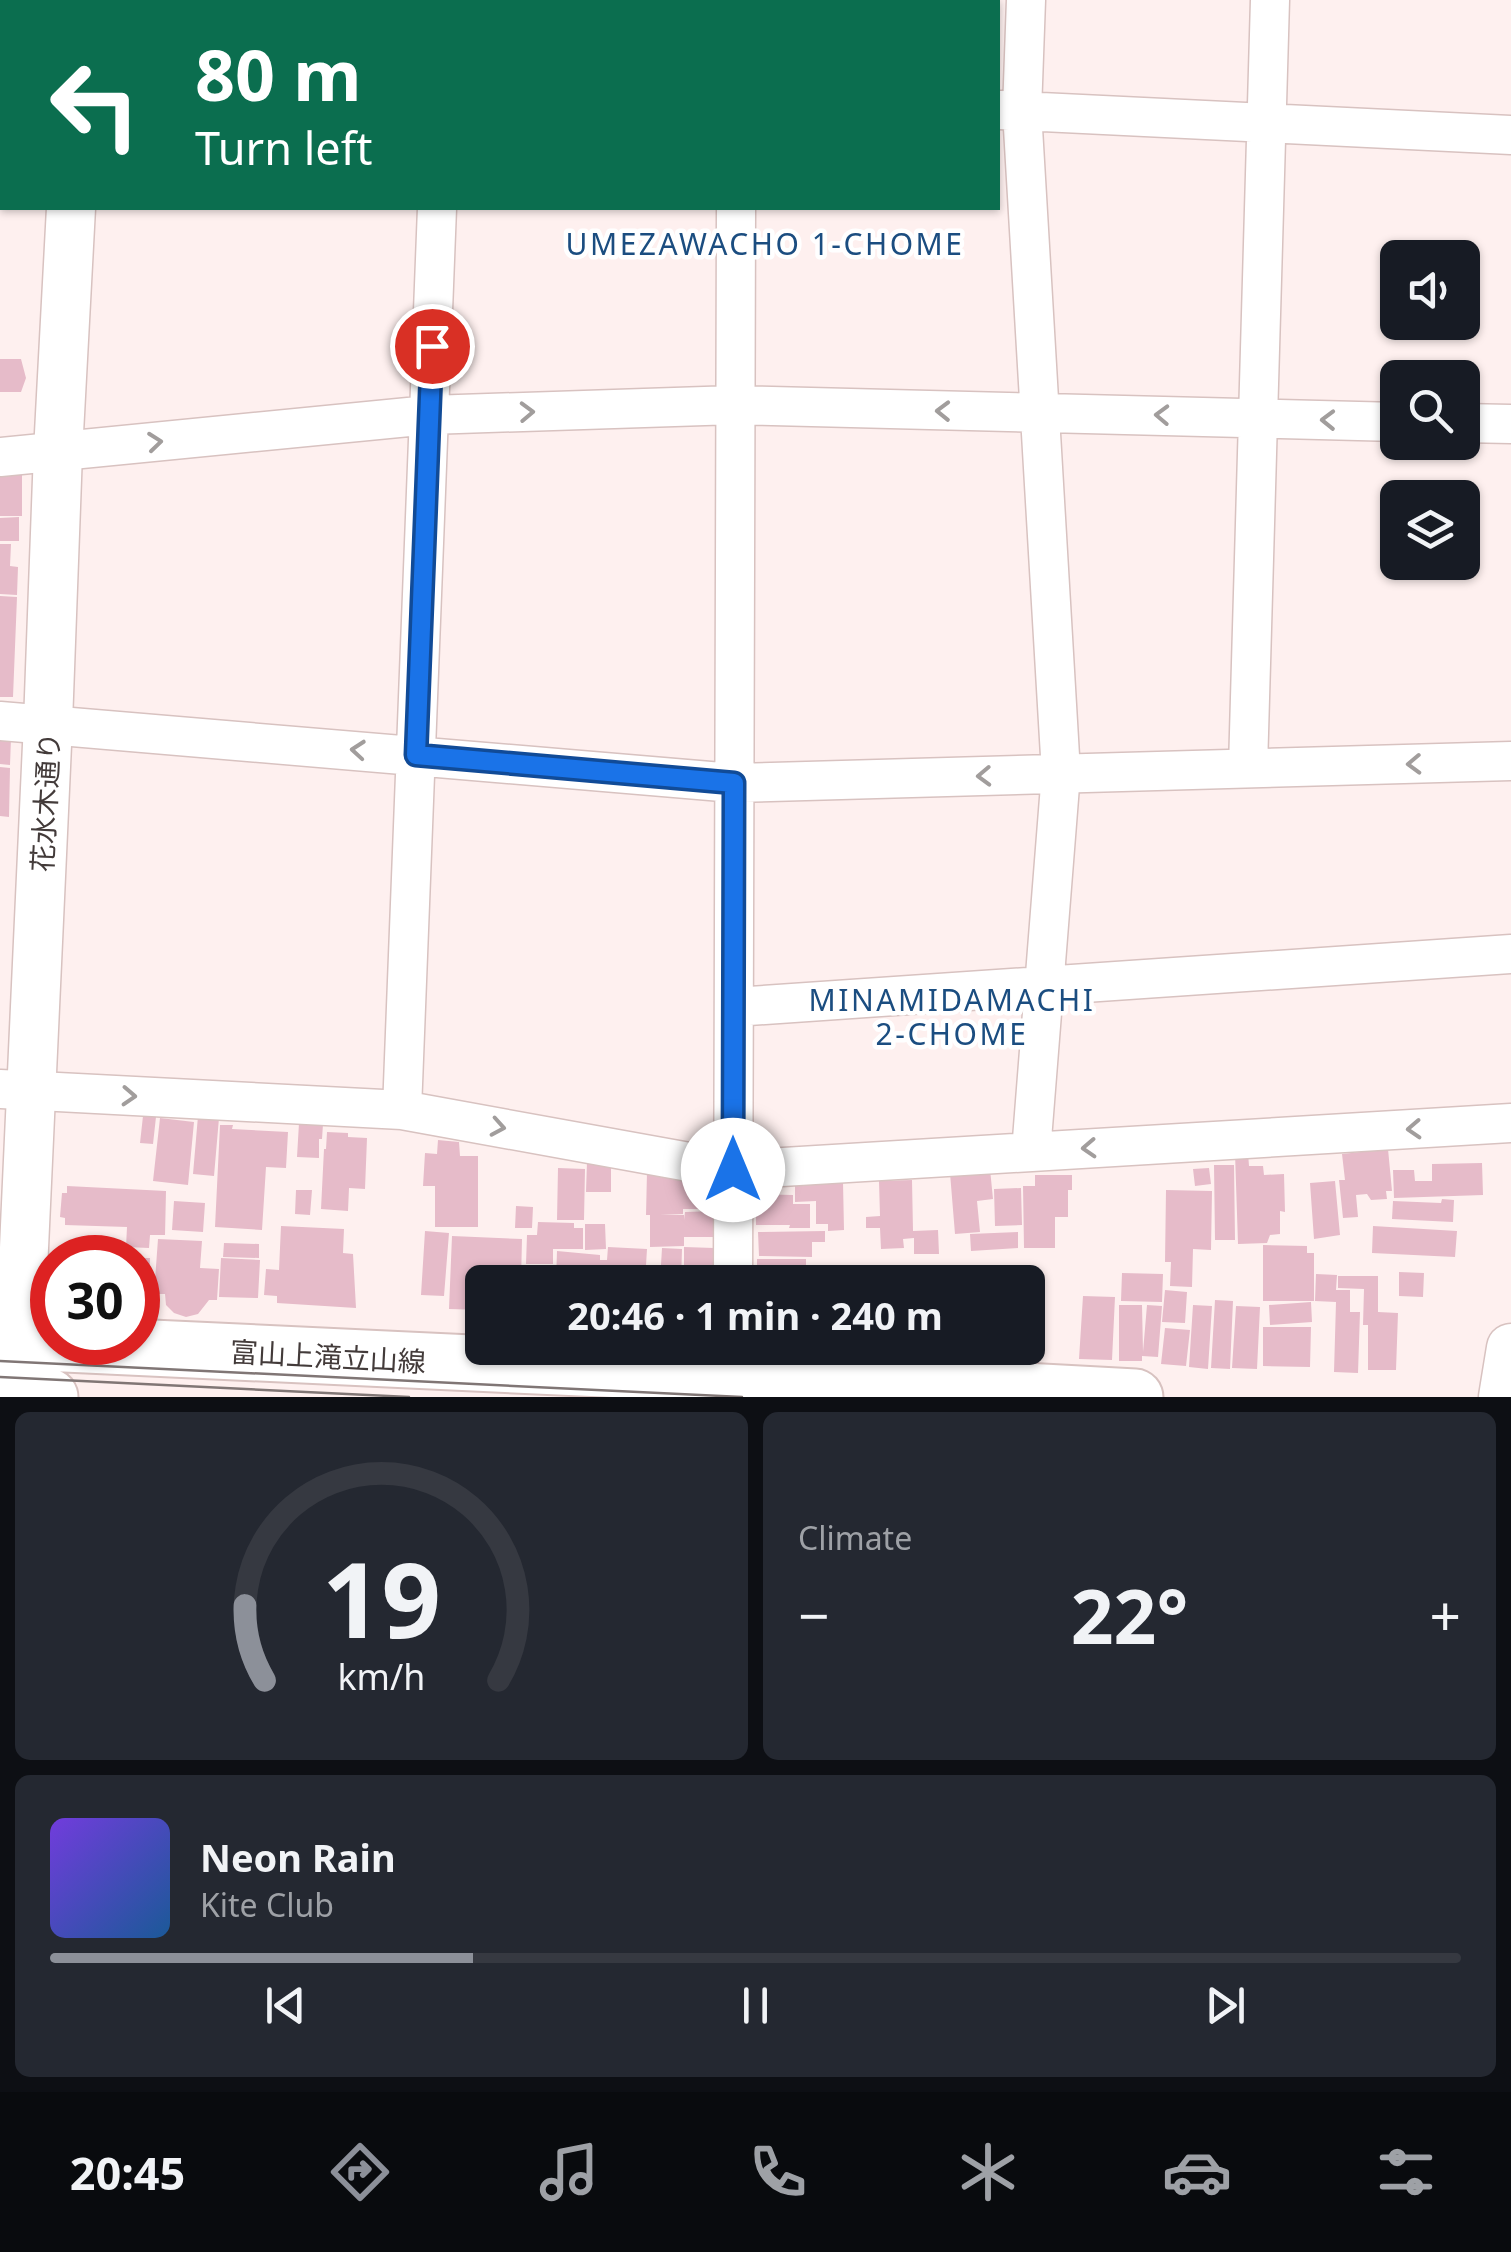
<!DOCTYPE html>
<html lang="en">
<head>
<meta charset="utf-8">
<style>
	body { margin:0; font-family:"Noto Sans","Noto Sans JP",sans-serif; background:#242831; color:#f1f3f6; height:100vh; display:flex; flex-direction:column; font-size:38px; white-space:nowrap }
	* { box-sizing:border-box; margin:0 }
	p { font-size:32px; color:#9ea1a6 }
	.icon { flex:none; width:55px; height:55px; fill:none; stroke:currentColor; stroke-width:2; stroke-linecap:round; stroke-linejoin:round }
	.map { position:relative; height:1397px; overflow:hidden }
	.sheet { display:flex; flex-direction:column; gap:15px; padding:15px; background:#0d0f14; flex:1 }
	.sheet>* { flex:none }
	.top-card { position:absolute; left:0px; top:0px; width:1000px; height:210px; box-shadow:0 2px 8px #0004; background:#0b6e4f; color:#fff; overflow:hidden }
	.buttons { position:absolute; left:1380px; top:240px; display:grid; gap:20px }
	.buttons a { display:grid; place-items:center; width:100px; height:100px; border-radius:15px; background:#171b24; box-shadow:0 2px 8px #0004; font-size:50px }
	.speed { position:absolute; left:30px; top:1235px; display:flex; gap:20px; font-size:50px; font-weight:700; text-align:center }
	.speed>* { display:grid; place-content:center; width:130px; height:130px; border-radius:50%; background:#171b24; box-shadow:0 2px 8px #0004; line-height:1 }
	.speed .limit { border:15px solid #d22; background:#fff; color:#111 }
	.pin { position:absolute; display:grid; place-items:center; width:85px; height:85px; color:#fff; margin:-42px; border:5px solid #fff; border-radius:50%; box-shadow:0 2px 10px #0007 }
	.me { position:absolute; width:110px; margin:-55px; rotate:0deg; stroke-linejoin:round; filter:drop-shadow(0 0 8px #0008) }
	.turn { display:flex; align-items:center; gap:35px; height:210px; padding:0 30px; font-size:45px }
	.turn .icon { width:130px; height:130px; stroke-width:2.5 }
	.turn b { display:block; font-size:70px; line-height:85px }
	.big { font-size:75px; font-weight:700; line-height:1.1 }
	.sheet .card { flex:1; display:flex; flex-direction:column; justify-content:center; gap:15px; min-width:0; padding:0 35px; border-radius:15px; background:#242831 }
	.sheet .dial { align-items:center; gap:0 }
	.dial svg { height:260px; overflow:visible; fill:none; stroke:#363941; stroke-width:7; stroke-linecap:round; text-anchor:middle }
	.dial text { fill:#f1f3f6; stroke:none }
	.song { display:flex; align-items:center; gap:30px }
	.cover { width:120px; height:120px; border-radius:15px; background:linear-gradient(135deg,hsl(260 70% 55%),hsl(210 70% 35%)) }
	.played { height:10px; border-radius:5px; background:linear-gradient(90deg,#8c9099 30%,#363941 30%) }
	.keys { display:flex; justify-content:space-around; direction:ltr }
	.heat { display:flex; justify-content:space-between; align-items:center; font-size:55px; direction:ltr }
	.sheet .tiles { flex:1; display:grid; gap:15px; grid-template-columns:1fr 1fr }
	.card:last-child { grid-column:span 2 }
	.trip { position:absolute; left:465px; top:1265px; width:580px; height:100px; border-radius:15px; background:#171b24; box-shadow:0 2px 8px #0004; font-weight:700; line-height:100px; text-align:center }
	.menu { display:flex; height:160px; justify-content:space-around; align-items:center; background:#090b0e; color:#9ea1a6 }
	.menu .icon { width:70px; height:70px }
	.menu .selected { color:#8c9099 }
	.menu b { font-size:45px; color:#f1f3f6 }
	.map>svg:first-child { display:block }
</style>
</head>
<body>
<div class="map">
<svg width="1511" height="1397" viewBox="0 0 1511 1397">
	<rect width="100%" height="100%" fill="#fef0ef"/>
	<!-- building -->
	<path fill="#e6bbc9" d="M0 359H21L26 378 21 392H0Z
		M22 472V516H0V473Z
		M19 517V541H0V518Z
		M0 544H11L10 566 18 567 17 595 0 594Z
		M0 596 17 597 13 697H0Z
		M0 737 11 738 10 765 0 764Z
		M0 767 10 768 9 817 0 816Z
		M143 1116 156 1117 153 1144 140 1143Z
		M198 1116 219 1118 214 1176 193 1174Z
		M160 1118 194 1122 188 1185 153 1181Z
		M299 1123 323 1124 322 1139H319V1158L297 1157Z
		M220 1125H233L232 1129 288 1132 286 1168 266 1167 262 1230 215 1227Z
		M327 1132 348 1133V1137L367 1138 365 1189 349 1188 348 1211 321 1209 324 1149H326Z
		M438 1140 459 1142 460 1156H478V1227H435V1186H423L425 1153 437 1154Z
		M1388 1149 1392 1191H1386L1387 1199 1371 1200 1367 1194 1356 1195 1358 1217 1343 1218 1339 1180H1345L1342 1154Z
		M1235 1153H1248L1249 1166H1263L1264 1175 1284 1174 1285 1212 1280 1211V1234L1270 1235 1267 1243 1238 1244Z
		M587 1162 611 1167V1192H586Z
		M1482 1163 1483 1195 1394 1198 1393 1170H1414L1415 1181H1432V1164Z
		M1214 1165H1234L1235 1240H1215Z
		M558 1168 585 1169 584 1220H557Z
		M1209 1168 1211 1184 1195 1186 1193 1169Z
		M990 1169 993 1199 977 1201 980 1232 955 1234 950 1173Z
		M647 1172 704 1183 714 1192 713 1209H683V1214H660L684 1215V1220L685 1212 714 1211 715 1237H684V1246L650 1247V1215H646Z
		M1035 1175H1072V1190H1068V1217H1055V1248H1024L1023 1186H1035Z
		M912 1180 913 1231 938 1230 939 1254H914V1238L903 1239 904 1248 881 1249 880 1228H866V1217L880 1216 879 1181Z
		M1335 1181 1340 1235 1314 1239 1310 1183Z
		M843 1182 844 1230 828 1231V1224H816V1201L795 1202V1183Z
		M67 1186 166 1191 165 1235H150L149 1248 126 1247 127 1227 65 1225V1218L60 1217 62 1193H67Z
		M1021 1188 1022 1225 995 1226 994 1189Z
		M296 1190H312L310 1215 295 1214Z
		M1166 1190 1212 1191 1211 1250 1193 1249 1192 1287 1170 1286 1171 1262H1165Z
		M756 1194 793 1195V1204H810V1228H789L790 1225H756Z
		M1442 1199 1454 1200 1453 1222 1392 1219 1393 1201 1441 1203Z
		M174 1201 205 1203 203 1232 172 1230Z
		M516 1206 533 1207 532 1228H515Z
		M538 1222 574 1223V1228H583V1249H553V1264H526L527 1235H537Z
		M585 1224H605L606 1249 585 1250Z
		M281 1226 344 1229 343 1253 353 1254 356 1308 277 1303V1296L264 1295 266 1269 279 1270Z
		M1373 1226 1457 1231 1455 1257 1372 1253Z
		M425 1231 449 1233 444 1296 421 1295Z
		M825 1231V1242H812V1257L759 1256 758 1232Z
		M1018 1232V1248L971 1251 970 1234Z
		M452 1236 522 1239 521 1282H497V1269L496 1282H482V1310L449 1309Z
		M158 1239 202 1241 200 1268 219 1269 217 1300H209L198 1314 186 1317 174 1313 166 1305 165 1294H154Z
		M224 1243 259 1244V1258L223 1257Z
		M1263 1245 1307 1246V1253H1314V1301H1263Z
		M608 1247 647 1249 645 1282H556L557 1251 600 1255V1260H607Z
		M684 1247 714 1248 713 1280H684Z
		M662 1248 682 1249 681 1282H660Z
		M138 1258H150L148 1313H138Z
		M221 1258 260 1260 258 1298 219 1297Z
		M757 1259H806V1282H757Z
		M886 1265 922 1267 921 1282H885Z
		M527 1266 553 1267V1282H526Z
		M931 1266 986 1271 985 1282H929Z
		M844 1268 878 1270 877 1282H843Z
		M1399 1272 1424 1273 1423 1297 1399 1296Z
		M1122 1273 1163 1274 1162 1302 1121 1301Z
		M1316 1274 1337 1275 1336 1290H1350V1312H1360L1358 1373 1334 1372 1336 1302 1315 1301Z
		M1338 1276H1378V1312L1398 1313 1396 1370H1368V1325H1363L1364 1289 1338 1288Z
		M1165 1290 1187 1292 1185 1323 1162 1322Z
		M1083 1296 1115 1297 1112 1360 1079 1359Z
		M1215 1300 1233 1301 1230 1369 1211 1368Z
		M1311 1302 1312 1322 1270 1325 1269 1305Z
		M1119 1305H1142L1143 1352 1147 1305 1162 1306 1158 1357 1142 1356V1361H1119Z
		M1193 1305 1212 1306 1208 1369 1189 1367Z
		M1236 1306 1260 1307 1257 1369 1232 1368Z
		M1263 1327H1311L1310 1367 1263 1366Z
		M1165 1328 1190 1330 1186 1366 1161 1364Z"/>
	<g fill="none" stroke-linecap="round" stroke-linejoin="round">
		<!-- minor casing -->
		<g stroke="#d8c2c0" stroke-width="41">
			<path id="minor" d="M1026 0 1022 111 1061 773 1031 1152
				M446 2V0
				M739 2V0
				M0 39H2
				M1000 110 1511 135
				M1462 423 1511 424
				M0 457 429 415 735 405 1398 422
				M0 721 734 783 1511 761
				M1248 768 1270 0
				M734 1007 1511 954
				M0 1089 402 1110 733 1170 1511 1123
				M402 1110 437 208
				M733 1282 736 208"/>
		</g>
		<!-- tertiary casing -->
		<g stroke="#d8c2c0" stroke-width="51">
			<path id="tertiary" d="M82 2 83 0
				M18 1379 48 723 58 452 71 208
				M1503 1397 1511 1348"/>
		</g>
		<!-- primary casing -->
		<g stroke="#d8c2c0" stroke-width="59">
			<path id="primary" d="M0 1341 732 1375 1135 1397
				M0 1393 50 1397"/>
		</g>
		<!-- minor -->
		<use href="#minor" stroke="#fff" stroke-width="38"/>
		<!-- tertiary -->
		<use href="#tertiary" stroke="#fff" stroke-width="48"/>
		<!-- primary -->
		<use href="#primary" stroke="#fff" stroke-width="55"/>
		<!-- tram -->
		<path stroke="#807675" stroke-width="2.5" d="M0 1361 742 1397
			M0 1377 409 1397"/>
	</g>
	<!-- one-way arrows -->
	<defs><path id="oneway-chevron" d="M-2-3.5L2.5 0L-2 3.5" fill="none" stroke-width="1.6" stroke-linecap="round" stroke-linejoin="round" transform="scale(2.5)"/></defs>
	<g stroke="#a19d9c">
		<use href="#oneway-chevron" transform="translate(943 411) rotate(-179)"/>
		<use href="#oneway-chevron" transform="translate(527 412) rotate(-2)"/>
		<use href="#oneway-chevron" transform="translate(1162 415) rotate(-178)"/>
		<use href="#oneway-chevron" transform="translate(1328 420) rotate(-179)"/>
		<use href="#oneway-chevron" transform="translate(155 442) rotate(-6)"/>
		<use href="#oneway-chevron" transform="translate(358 750) rotate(-175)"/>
		<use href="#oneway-chevron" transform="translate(1414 764) rotate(178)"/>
		<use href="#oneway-chevron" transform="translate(984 776) rotate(178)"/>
		<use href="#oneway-chevron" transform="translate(129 1096) rotate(3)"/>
		<use href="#oneway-chevron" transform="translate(498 1127) rotate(10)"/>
		<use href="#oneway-chevron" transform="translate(1414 1129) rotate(177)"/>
		<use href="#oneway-chevron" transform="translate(1089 1148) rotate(177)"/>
	</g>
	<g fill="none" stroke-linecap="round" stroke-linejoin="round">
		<!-- route casing -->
		<g stroke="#114b97" stroke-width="25">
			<path id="route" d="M432 346 416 755 734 783 733 1170"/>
		</g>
		<!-- route -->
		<use href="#route" stroke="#1a73e8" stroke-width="18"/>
	</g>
	<g text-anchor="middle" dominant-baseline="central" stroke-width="9" stroke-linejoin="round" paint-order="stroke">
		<!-- street labels -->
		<g font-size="28" fill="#433b3a" stroke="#fff">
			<text transform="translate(45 802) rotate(-87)">花水木通り</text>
			<text transform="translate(328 1356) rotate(3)">富山上滝立山線</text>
		</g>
		<!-- neighbourhood labels -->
		<g font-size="30" letter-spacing="2.5" fill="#1b4d80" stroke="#fff">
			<text x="765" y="243">UMEZAWACHO 1-CHOME</text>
			<text x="952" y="999">MINAMIDAMACHI<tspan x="952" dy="34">2-CHOME</tspan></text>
		</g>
	</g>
</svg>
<div class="buttons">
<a><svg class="icon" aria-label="sound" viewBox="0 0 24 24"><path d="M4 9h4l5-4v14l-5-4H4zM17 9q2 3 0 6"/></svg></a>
<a><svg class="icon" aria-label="search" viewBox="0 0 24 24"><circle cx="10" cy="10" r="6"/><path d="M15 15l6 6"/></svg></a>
<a><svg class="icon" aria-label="layers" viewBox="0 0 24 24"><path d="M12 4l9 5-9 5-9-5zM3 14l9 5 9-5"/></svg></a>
</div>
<div class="speed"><div class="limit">30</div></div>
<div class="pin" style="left:432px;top:346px;background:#d93025"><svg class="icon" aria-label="arrive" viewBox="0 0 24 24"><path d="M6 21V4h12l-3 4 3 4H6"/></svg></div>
<svg class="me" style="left:733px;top:1170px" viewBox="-20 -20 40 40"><circle r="19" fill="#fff"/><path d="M0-13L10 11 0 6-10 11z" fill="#1a73e8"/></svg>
<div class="trip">20:46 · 1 min · 240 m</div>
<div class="top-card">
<div class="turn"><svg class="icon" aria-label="left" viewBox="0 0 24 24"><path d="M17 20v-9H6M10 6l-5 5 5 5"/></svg><div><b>80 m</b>Turn left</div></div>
</div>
</div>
<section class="sheet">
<div class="tiles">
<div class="card dial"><svg viewBox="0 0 100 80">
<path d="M14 69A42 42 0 1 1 86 69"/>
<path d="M14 69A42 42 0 0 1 8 46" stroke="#8c9099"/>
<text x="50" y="56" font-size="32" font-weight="700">19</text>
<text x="50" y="72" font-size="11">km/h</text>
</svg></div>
<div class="card"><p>Climate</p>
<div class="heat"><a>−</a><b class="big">22°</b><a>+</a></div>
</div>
<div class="card">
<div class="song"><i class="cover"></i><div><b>Neon Rain</b><p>Kite Club</p></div></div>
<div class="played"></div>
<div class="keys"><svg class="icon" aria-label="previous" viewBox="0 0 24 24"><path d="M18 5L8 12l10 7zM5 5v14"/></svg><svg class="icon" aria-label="pause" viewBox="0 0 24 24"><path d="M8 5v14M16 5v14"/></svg><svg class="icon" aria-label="next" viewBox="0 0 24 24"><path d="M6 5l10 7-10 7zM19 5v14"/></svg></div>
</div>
</div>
</section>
<nav class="menu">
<b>20:45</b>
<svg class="icon selected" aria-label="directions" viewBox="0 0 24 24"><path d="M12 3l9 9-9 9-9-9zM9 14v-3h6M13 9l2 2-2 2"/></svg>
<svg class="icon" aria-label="music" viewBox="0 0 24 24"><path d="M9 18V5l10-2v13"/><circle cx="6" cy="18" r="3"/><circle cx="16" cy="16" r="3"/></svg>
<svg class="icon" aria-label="phone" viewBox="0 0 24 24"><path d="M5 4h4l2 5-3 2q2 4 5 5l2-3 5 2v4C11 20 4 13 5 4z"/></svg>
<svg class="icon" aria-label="climate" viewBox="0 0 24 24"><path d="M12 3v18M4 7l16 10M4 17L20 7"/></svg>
<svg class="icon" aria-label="car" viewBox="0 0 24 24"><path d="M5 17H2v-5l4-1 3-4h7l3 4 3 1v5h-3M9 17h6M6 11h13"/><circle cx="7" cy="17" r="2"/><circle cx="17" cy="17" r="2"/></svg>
<svg class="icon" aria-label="filters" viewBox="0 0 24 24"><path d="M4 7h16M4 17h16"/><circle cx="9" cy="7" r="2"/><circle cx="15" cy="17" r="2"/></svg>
</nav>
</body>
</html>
